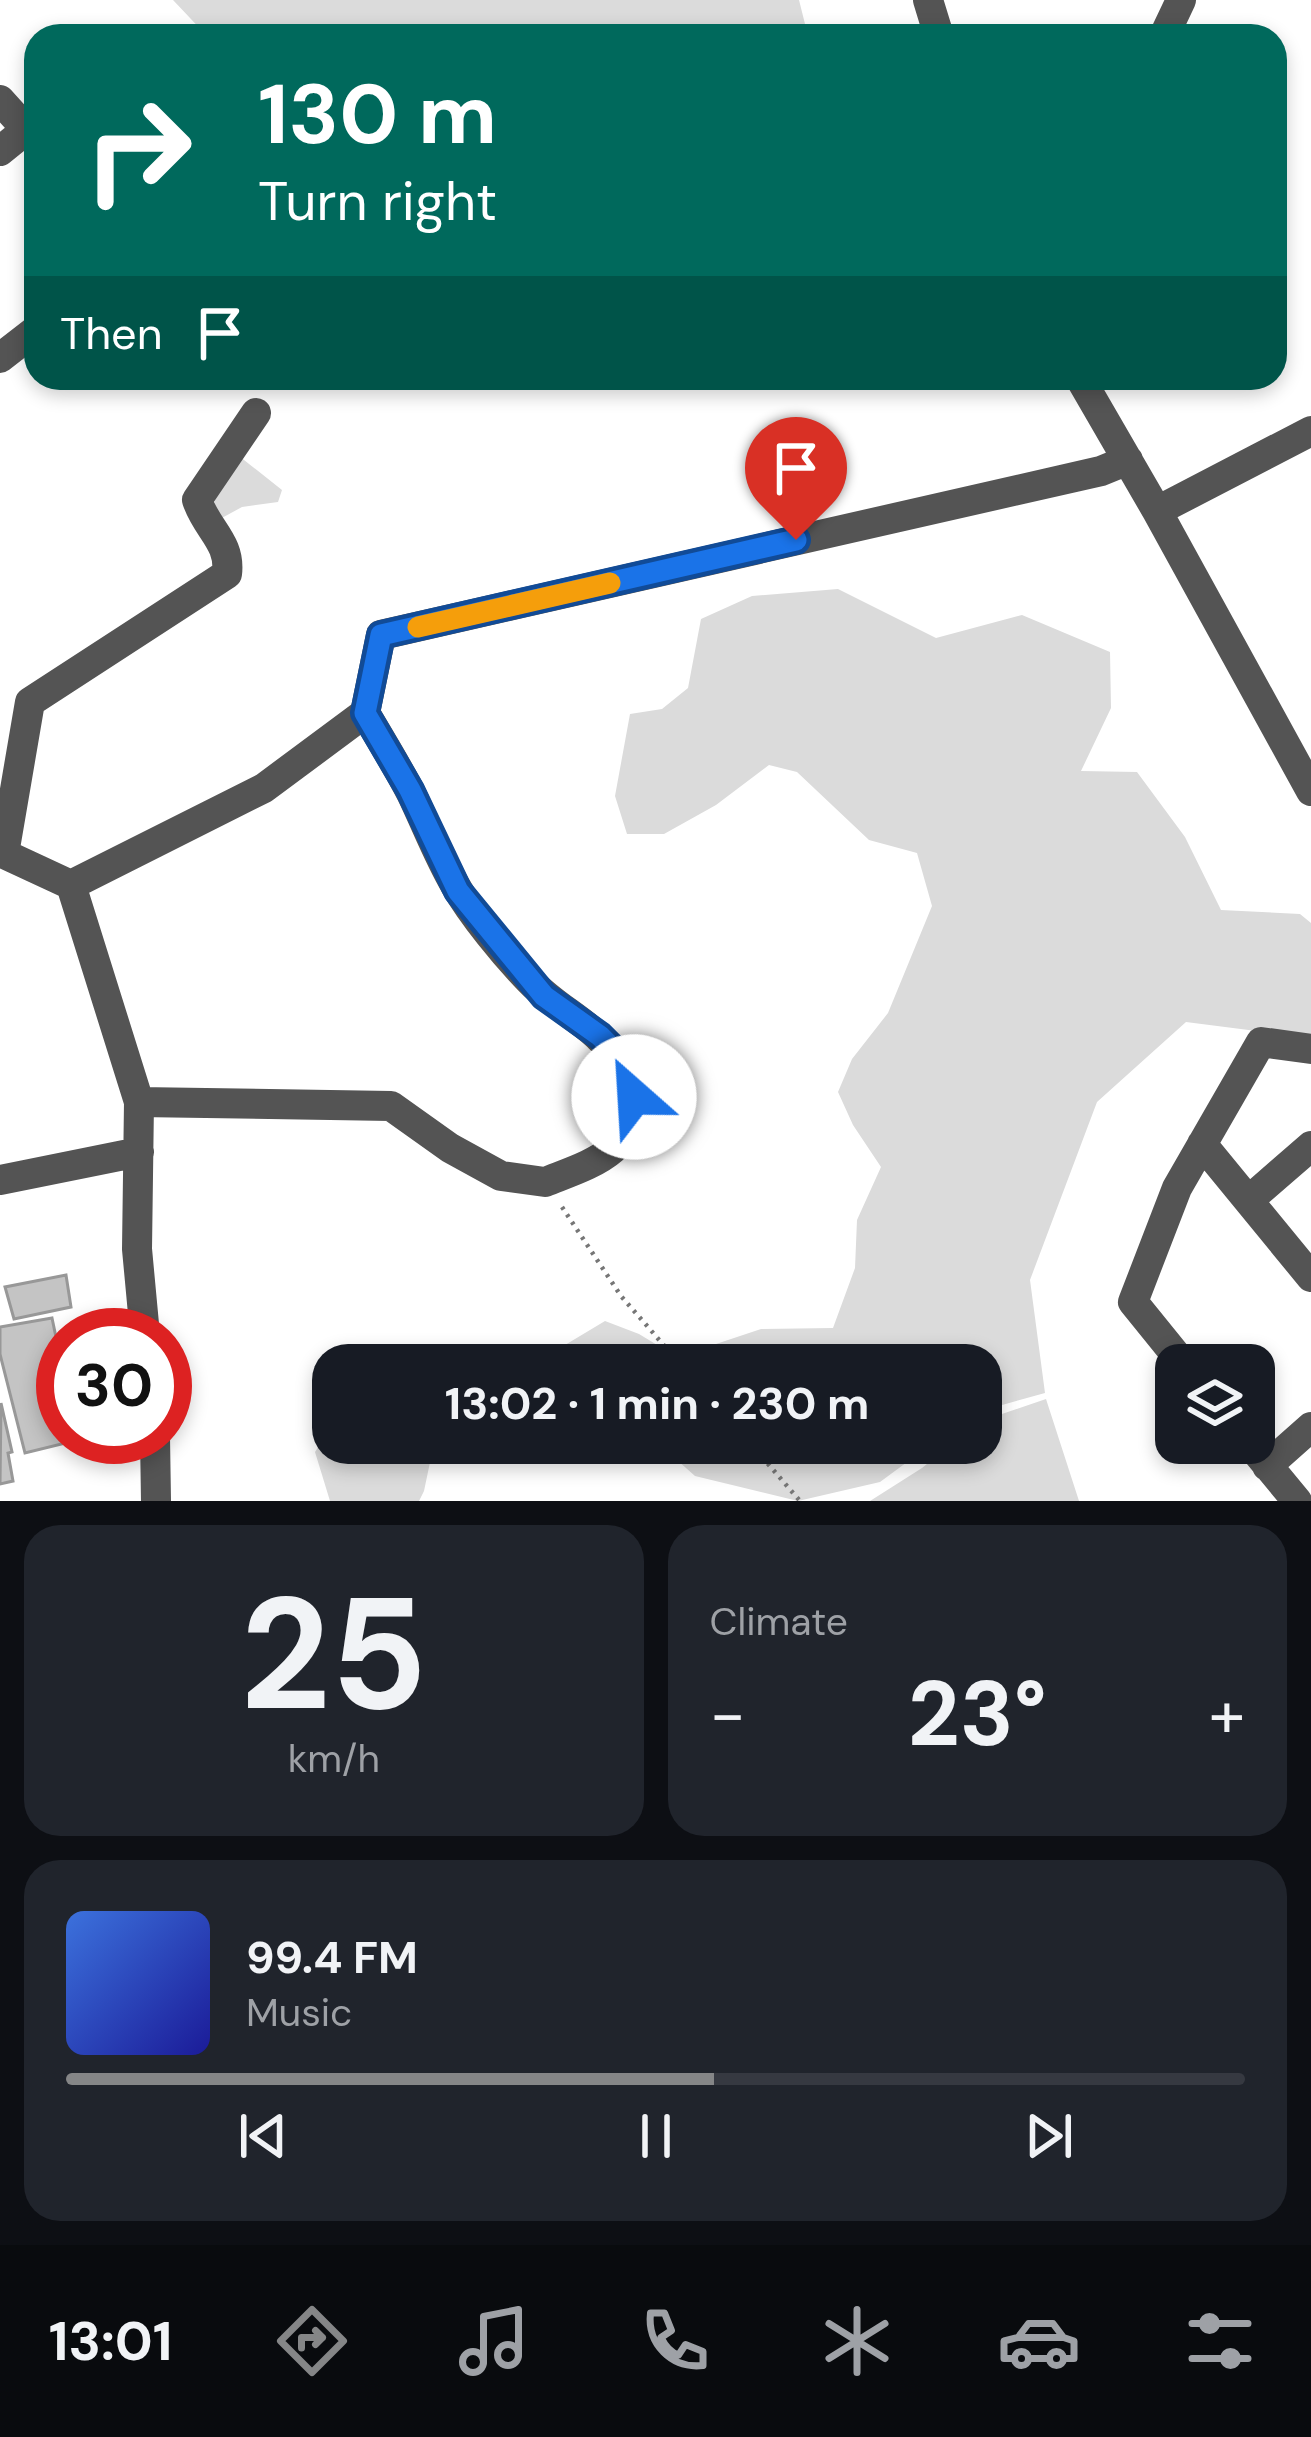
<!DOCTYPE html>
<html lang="en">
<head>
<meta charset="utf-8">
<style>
	body { margin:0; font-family:"DM Sans",sans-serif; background:#20242c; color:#f1f3f6; height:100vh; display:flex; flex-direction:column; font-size:45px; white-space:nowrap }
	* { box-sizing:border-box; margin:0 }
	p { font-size:39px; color:#9ea1a6 }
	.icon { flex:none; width:66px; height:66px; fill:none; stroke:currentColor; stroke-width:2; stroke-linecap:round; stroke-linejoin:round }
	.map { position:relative; height:1501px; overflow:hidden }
	.panel { display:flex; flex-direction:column; gap:24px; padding:24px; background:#0d0f14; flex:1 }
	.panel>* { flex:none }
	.banner { position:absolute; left:24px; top:24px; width:1263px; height:366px; border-radius:36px; box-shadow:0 6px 18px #0003; background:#00695c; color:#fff; overflow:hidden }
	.controls { position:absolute; left:1155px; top:1344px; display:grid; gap:24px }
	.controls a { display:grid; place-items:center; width:120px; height:120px; border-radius:24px; background:#171b24; box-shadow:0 6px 18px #0003; font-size:60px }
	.speed { position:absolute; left:36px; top:1308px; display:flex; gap:24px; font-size:60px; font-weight:700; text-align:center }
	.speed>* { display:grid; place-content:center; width:156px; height:156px; border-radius:50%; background:#171b24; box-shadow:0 6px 18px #0003; line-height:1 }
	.speed .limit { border:18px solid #d22; background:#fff; color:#111 }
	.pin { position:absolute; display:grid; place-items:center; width:102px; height:102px; color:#fff; margin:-123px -51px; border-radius:50% 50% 50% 0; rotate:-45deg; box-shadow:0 0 12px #0007 }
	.pin .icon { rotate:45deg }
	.me { position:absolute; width:132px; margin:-66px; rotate:334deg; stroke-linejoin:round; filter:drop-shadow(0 0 9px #0008) }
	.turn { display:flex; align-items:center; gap:42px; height:252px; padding:0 36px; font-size:54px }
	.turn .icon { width:156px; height:156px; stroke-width:2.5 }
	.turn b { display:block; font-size:84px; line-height:102px }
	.then { display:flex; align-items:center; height:114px; padding:0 36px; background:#0003; gap:24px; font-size:45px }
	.big { font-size:90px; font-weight:700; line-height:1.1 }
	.panel .tile { flex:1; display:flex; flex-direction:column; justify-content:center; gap:18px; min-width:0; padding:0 42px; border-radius:36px; background:#20242c }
	.panel .dial { align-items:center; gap:0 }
	.dial b { font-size:156px; line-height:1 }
	.song { display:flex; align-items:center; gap:36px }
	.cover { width:144px; height:144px; border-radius:18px; background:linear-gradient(135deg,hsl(220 70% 55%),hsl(240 70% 35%)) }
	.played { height:12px; border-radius:6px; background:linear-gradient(90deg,#858687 55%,#363941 55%) }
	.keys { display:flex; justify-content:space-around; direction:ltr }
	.heat { display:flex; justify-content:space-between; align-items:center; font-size:66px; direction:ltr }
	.panel .tiles { flex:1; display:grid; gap:24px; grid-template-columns:1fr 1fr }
	.tile:last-child { grid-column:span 2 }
	.trip { position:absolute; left:312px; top:1344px; width:690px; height:120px; border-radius:36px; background:#171b24; box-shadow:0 6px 18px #0003; font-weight:700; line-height:120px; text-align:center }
	.menu { display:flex; height:192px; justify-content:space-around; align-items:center; background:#090b0e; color:#9ea1a6 }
	.menu .icon { width:84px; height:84px }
	.menu .selected { color:#858687 }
	.menu b { font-size:54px; color:#f1f3f6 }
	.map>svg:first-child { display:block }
</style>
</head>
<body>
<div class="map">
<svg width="1311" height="1501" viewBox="0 0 1311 1501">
	<rect width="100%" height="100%" fill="#fff"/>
	<!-- green -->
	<path fill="#dbdbdb" d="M173 0H799L808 36H207Z
		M787 378H894L842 387 790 381Z
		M239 456 282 490 278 502 242 507 220 519C205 490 222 479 239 456Z
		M838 589 936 638 1022 615 1110 652 1111 708 1081 771 1137 772 1185 837 1221 910 1300 914 1311 923V1038L1186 1022 1097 1102 1030 1280 1045 1393 995 1407 981 1415V1365H380L422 1348 471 1355 560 1348 605 1321 639 1334 677 1357 761 1329 833 1328 855 1268 857 1220 881 1167 853 1125 838 1092 852 1059 888 1013 932 906 917 853 869 840 797 772 769 765 716 805 664 834H627L615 796 630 714 662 709 688 688 701 619 752 596Z
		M1046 1399 1079 1501H870L922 1468 953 1443H981V1425L999 1415Z
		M333 1424V1443H434L424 1491 419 1501H330L315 1452Z
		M658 1443H933L880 1482 798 1501 695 1476Z"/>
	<!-- building -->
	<path fill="#c4c4c4" stroke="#989898" stroke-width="3" d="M66 1275 71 1307 14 1319 5 1287Z
		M52 1318 63 1371V1437H77L78 1440 25 1453 0 1354V1327Z
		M1 1403 12 1452 8 1453 13 1481 0 1484Z"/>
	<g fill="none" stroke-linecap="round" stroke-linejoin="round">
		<!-- path -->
		<path stroke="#767676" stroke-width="4.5" stroke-dasharray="3 6" stroke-linecap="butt" d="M562 1207 621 1296 681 1365
			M750 1443 800 1501"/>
		<!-- minor -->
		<path stroke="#545454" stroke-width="30" d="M928 0 939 36
			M1164 36 1181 0
			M0 100 36 140
			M0 151 26 130
			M0 358 36 330
			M1080 378 1157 511 1311 791
			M1157 511 1311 431
			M0 852 71 885 139 1102 137 1249 145 1335
			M4 854 30 702 227 574C231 542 207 530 197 500L256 413
			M71 885 264 788 365 713 381 635 1101 471 1128 460
			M139 1102 391 1106 450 1148 501 1176 545 1182C590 1164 638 1152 633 1093 632 1082 627 1076 622 1067 598 1024 561 1014 529 980 505 955 472 915 455 885 438 856 426 824 411 793 397 766 381 740 365 713
			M1202 1144 1311 1277
			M0 1180 139 1152
			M1249 1200 1311 1146
			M1184 1365 1133 1302 1177 1188 1261 1042 1311 1049
			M155 1437 156 1501
			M1249 1443 1297 1501
			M1267 1466 1311 1427"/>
	</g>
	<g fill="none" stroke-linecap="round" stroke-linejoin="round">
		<!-- route casing -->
		<g stroke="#114b97" stroke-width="30">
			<path id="route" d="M634 1097 631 1083 612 1048 600 1036 544 996 458 891 410 790 365 713 381 635 796 540"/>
		</g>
		<!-- route -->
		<use href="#route" stroke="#1a73e8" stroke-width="21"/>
		<!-- slow -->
		<path stroke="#f59e0b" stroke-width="21" d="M418 627 610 583"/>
	</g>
</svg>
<div class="controls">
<a><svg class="icon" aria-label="layers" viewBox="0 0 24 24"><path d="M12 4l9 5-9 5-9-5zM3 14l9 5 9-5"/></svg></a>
</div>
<div class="speed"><div class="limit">30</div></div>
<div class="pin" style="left:796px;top:540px;background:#d93025"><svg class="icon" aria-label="arrive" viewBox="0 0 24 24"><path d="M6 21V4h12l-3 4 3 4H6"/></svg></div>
<svg class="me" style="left:634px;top:1097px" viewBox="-20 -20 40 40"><circle r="19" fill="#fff"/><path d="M0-13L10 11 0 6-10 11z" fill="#1a73e8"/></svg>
<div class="trip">13:02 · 1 min · 230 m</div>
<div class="banner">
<div class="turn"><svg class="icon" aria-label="right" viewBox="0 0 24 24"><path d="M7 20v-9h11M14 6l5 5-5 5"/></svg><div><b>130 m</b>Turn right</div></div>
<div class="then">Then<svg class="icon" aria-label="arrive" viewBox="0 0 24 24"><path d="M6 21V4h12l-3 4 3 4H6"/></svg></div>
</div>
</div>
<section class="panel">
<div class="tiles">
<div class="tile dial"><b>25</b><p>km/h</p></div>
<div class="tile"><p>Climate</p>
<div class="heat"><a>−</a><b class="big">23°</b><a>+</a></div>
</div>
<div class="tile">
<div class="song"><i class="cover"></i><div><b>99.4 FM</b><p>Music</p></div></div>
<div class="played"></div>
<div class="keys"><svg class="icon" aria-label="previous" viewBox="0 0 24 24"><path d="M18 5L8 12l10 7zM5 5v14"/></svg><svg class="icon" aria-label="pause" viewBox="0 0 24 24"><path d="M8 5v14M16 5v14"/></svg><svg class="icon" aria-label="next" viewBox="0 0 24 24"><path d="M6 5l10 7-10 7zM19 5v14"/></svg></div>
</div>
</div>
</section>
<nav class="menu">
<b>13:01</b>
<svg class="icon selected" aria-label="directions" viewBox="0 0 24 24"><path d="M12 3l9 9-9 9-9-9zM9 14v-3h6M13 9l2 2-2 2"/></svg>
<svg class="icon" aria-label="music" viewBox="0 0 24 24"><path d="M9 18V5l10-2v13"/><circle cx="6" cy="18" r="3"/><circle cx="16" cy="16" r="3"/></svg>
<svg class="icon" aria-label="phone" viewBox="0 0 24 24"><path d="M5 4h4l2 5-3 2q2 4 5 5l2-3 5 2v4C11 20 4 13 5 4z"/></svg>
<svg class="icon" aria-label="climate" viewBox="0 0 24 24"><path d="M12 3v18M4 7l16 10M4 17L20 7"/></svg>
<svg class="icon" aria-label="car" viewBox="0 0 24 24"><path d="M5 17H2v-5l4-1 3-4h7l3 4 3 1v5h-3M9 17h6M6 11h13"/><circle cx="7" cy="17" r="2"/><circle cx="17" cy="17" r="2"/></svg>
<svg class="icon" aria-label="filters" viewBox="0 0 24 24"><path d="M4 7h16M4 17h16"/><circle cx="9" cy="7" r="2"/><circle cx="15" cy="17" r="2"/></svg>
</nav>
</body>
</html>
